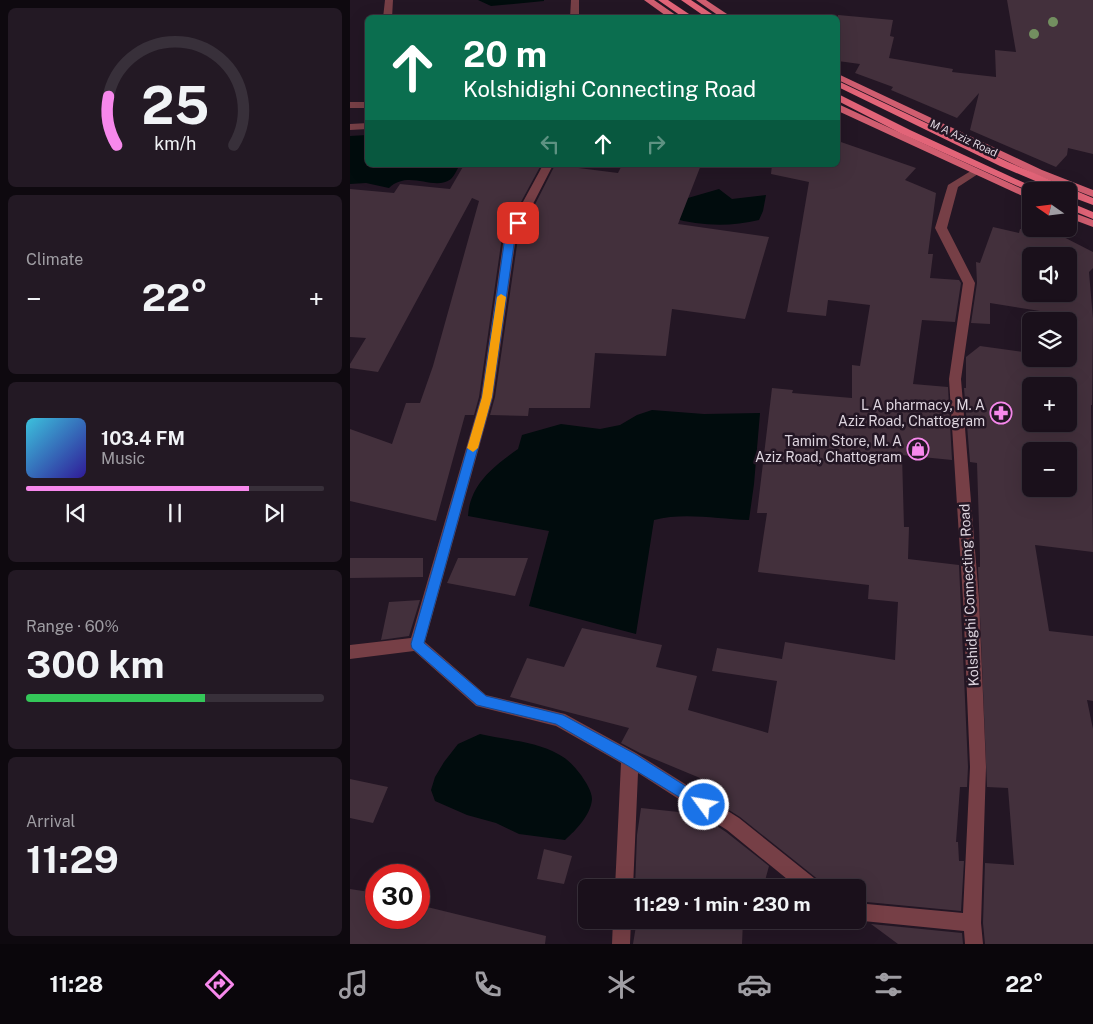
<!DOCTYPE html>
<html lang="en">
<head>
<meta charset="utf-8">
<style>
	body { margin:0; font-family:"Public Sans",sans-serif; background:#231924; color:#f1f3f6; height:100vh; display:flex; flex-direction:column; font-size:19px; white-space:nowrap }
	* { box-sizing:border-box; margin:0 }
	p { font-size:16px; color:#9f9da3 }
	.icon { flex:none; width:28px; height:28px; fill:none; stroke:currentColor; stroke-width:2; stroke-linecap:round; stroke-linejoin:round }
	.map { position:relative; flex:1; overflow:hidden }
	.details { display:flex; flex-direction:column; gap:8px; padding:8px; background:#0e090f; width:350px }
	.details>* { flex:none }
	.hud { position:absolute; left:15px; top:15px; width:475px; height:152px; border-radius:8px; box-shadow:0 5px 20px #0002,0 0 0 1px #38303a; background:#0b6e4f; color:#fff; overflow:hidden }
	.needle { width:32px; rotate:284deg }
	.tools { position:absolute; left:672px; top:182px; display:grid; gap:10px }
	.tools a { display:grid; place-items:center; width:55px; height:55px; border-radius:8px; background:#1a101b; box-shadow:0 5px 20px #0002,0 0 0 1px #38303a; font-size:25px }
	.speed { position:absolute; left:15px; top:864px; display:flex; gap:10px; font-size:25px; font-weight:700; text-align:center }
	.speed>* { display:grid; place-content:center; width:65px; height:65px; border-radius:50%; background:#1a101b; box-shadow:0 5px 20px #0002,0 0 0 1px #38303a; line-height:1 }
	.speed .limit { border:8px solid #d22; background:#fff; color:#111 }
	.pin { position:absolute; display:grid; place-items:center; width:42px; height:42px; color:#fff; margin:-21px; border-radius:10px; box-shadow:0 2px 8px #0006 }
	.me { position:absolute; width:55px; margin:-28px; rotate:302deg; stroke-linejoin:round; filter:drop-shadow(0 0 4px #0008) }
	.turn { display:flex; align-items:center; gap:18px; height:105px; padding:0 15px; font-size:22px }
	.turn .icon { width:65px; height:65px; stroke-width:2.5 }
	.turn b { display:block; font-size:35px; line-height:42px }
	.lanes { display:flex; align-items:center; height:48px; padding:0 15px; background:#0003; justify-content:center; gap:25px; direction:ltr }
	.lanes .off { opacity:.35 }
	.big { font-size:38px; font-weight:700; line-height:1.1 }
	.details .tile { flex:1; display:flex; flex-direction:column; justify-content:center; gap:8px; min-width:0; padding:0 18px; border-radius:8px; background:#231924 }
	.details .dial { align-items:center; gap:0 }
	.dial svg { height:130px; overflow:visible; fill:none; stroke:#38303a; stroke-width:7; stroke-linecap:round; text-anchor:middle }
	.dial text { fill:#f1f3f6; stroke:none }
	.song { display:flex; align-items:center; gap:15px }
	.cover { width:60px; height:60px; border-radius:8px; background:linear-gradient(135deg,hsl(190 70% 55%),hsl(250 70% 35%)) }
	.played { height:5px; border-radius:2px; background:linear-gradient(90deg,#f788ec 75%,#38303a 75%) }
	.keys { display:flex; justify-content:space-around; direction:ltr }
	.heat { display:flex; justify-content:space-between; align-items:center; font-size:28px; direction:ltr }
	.charge { height:8px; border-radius:4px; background:linear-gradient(90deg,#34c759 60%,#38303a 0) }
	.trip { position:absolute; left:228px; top:879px; width:288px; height:50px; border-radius:8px; background:#1a101b; box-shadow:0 5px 20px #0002,0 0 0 1px #38303a; font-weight:700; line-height:50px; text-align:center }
	.menu { display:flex; height:80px; justify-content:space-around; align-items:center; background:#0a060b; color:#9f9da3 }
	.menu .icon { width:35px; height:35px }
	.menu .current { color:#f788ec }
	.menu b { font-size:22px; color:#f1f3f6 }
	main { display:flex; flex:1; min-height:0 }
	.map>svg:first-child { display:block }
</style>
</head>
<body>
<main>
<section class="details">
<div class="tile dial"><svg viewBox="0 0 100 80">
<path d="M14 69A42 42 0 1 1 86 69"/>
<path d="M14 69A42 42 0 0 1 9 39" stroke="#f788ec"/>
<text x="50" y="56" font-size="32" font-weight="700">25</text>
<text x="50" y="72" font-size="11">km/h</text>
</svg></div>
<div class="tile"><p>Climate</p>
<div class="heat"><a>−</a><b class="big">22°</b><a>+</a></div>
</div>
<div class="tile">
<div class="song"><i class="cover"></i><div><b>103.4 FM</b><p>Music</p></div></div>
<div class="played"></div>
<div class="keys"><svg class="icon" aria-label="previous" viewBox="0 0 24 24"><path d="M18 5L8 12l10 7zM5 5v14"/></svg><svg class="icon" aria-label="pause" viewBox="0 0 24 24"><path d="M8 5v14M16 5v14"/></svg><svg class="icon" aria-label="next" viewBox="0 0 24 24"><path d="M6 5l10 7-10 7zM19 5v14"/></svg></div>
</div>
<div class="tile"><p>Range · 60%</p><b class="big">300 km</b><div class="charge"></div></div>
<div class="tile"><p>Arrival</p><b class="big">11:29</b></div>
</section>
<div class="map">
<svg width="743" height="944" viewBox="0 0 743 944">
	<rect width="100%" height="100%" fill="#231624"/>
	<!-- water -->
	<path fill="#010c0d" d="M128 0H194V1L141 6Z
		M17 135 18 165H110C107 169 105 175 101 179 84 192 59 169 39 188L16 183 0 184V136Z
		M369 189 382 199 416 195 413 211 409 220C380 227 350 226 322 218L331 200Z
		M302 410 354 414 410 413 404 484 399 520C368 519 334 512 304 520L286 634 179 606 199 531 118 516C120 484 144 466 168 449L172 435 211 424 250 429 270 425 287 415Z
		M130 734C155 740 185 741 208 754 218 759 224 766 231 775 235 781 242 791 242 799 241 815 226 830 215 840L169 834 146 823 117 815 85 801 81 790 85 777 94 762 108 744Z"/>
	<!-- building -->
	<path fill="#43303c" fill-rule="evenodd" d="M657 0H743V154L718 148 717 155 706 167 620 130 629 93 607 118 541 90 543 87 505 73 510 64 488 61V15L543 20 540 36 544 37 539 58 603 69 602 72 646 77 645 50 666 52Z
		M488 141 566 168 555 180 586 193 578 254H583L580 278 609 280 611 283 605 322 572 320 563 384 598 387 602 460 552 455 554 527H559L558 559 609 565 618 767 617 787H610L606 842H608L609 861H614L611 911 506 901V888H474L470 881 390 817 346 789 350 778 290 753 271 743 279 728 160 697 177 658 214 667 232 628 312 645 306 667 347 676 338 710 418 733 427 681 362 671 367 648 432 659 435 642 545 660 548 602 518 599 519 585 408 572 417 513H407L422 388 443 390 442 393 502 398V365L510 366 520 305 478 300 476 316 437 312 459 182 421 174 422 165H488Z
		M114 165 144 168 146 165H191L152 237 129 397 124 415H115L86 521 0 501V429L42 444 56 403H70L83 366 129 201 122 198 28 372 0 368V364L16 338 0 337V189L44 193 50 184 100 189Z
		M205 165 268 173 272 165H351L328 224 419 237 395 319 322 309 316 356 245 353 240 408H179L178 416 140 415 145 397 168 238Z
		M643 227 669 233 670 229H698L743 252V268L739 272 743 319 742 405H741L743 552 685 545 699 631 743 636V701L737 700 743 729V944H635L633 923 635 863 664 865 658 788 637 787 628 567H630V557L627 463 620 462 614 388H616V357L630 346 681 353V359H719V321H703V313L640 303V324L621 323 627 283 626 262 630 263ZM681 256H719V294H681ZM681 386H719V424H681ZM681 451H719V489H681Z
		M0 558H73V577L0 578Z
		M108 558H178L165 596 97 583Z
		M70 600 59 636 31 640 39 602Z
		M0 779 38 787 23 823 0 818Z
		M291 808 338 813 339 808 376 832 419 866 413 888H285L287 835Z
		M194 849 222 856 214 884 187 879Z
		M0 889 26 893V918H69V905L196 936 195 944H0Z
		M287 920H405L404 923 393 920 392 944H283Z
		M521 924 612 933 613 944H548Z"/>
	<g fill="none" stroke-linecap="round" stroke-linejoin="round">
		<!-- minor -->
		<path fill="#763f46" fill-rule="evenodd" d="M35 0H43L42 18H33Z
			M221 0H229V18H220Z
			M0 102H18V108H0Z
			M18 123V129L0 130V124Z
			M193 165H203L166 237 143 397 75 642 136 695 215 714 286 753 389 818 469 882 472 888H448L377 830 288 773 283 888H265L271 763 206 726 126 706 64 651 0 659V645L61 638 131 397 154 237Z
			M624 169 629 172 628 174 608 187 597 228 625 283 611 379 629 599 636 767 631 923 633 944H615L614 931 503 920H506V903L613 913 620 767 613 599 599 379 613 283 585 228 598 185Z
			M263 920H281L280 944H262Z"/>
		<!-- primary -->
		<path fill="#d05e70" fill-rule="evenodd" d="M294 0H304L330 18H319Z
			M346 0H356L383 18H372Z
			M488 74 692 170 743 190V197L684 174 488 80Z
			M488 104 681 193V200L488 111Z
			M719 211 743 220V227L719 218Z"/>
		<!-- trunk -->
		<path fill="#e26478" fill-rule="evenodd" d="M308 0H318L345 18H334Z
			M331 0H341L368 18H357Z
			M488 81 658 162 743 198V205L719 196V191H709L650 166 488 87Z
			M488 94 560 130 692 191 681 192 552 134 488 101Z
			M719 202 743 212V219L719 209Z"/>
	</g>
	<!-- trees -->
	<g fill="#738f60">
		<circle cx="703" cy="22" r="5"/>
		<circle cx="684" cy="34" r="5"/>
	</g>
	<!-- route -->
	<path fill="#1a73e8" stroke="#114b97" d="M168 220 172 223 165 237 142 397 74 643 136 696 213 715 285 754 359 801 361 805 359 810 354 812 275 764 206 724 127 705 62 648 61 644 132 397 155 237 164 221Z"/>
	<!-- slow -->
	<path fill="#f59e0b" d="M151 294 156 297 142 397 128 448 123 452 117 448 132 397 147 297Z"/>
	<!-- icons -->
	<defs>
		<g id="pharmacy-ring" transform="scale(1.125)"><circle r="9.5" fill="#231624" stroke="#f788ec" stroke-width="1.5"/><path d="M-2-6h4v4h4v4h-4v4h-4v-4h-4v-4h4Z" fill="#f788ec"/></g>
		<g id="shop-ring" transform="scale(1.125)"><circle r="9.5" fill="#231624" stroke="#f788ec" stroke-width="1.5"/><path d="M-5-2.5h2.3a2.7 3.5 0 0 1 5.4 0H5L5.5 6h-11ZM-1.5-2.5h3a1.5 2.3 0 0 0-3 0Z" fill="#f788ec"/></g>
	</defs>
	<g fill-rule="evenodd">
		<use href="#pharmacy-ring" x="651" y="413"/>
		<use href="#shop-ring" x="568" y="449"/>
	</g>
	<g text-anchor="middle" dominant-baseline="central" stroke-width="5" stroke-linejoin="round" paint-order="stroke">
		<!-- far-street labels -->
		<g font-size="11" fill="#ddd4de" stroke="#231624">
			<text transform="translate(614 138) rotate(25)">M A Aziz Road</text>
		</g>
		<!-- poi labels -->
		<g font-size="14" fill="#ddd4de" stroke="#231624" text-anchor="end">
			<text x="635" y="405">L A pharmacy, M. A<tspan x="635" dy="16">Aziz Road, Chattogram</tspan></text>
			<text x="552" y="441">Tamim Store, M. A<tspan x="552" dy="16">Aziz Road, Chattogram</tspan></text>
		</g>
		<!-- street labels -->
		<g font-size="14" fill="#ddd4de" stroke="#231624">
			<text transform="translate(619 595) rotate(-93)">Kolshidghi Connecting Road</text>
		</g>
	</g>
</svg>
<div class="tools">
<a><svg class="needle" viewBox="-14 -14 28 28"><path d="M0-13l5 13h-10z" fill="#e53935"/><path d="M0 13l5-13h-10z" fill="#9f9da3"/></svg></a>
<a><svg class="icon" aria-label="sound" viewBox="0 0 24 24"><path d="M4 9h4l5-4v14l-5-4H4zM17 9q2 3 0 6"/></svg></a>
<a><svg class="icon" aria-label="layers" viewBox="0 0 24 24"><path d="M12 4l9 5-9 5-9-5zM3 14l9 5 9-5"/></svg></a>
<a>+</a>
<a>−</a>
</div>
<div class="speed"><div class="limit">30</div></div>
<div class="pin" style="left:168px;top:223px;background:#d93025"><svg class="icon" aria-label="arrive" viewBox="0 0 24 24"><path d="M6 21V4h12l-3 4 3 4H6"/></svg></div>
<svg class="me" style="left:354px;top:805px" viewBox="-20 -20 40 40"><circle r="17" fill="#1a73e8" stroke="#fff" stroke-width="3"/><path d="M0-11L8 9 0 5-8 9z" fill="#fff"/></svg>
<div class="trip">11:29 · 1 min · 230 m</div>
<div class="hud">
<div class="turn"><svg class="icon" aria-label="ahead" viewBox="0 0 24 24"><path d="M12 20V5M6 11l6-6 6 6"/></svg><div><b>20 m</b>Kolshidighi Connecting Road</div></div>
<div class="lanes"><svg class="icon off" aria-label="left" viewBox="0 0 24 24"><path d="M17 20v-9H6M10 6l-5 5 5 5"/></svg><svg class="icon" aria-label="ahead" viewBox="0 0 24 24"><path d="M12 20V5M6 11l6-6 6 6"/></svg><svg class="icon off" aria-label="right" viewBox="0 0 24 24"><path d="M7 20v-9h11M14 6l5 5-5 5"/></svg></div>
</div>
</div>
</main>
<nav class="menu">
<b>11:28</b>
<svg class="icon current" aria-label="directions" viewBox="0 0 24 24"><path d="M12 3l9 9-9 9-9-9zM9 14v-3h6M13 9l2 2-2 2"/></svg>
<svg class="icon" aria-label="music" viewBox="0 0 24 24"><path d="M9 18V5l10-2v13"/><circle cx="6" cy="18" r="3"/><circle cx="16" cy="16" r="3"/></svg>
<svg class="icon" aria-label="phone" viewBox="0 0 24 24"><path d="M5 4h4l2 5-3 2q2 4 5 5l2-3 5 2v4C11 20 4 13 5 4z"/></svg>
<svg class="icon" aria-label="climate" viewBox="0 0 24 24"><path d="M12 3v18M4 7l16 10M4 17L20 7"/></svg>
<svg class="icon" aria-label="car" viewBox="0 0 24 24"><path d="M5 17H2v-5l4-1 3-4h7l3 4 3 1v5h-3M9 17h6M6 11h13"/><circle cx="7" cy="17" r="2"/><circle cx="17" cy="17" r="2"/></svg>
<svg class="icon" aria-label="filters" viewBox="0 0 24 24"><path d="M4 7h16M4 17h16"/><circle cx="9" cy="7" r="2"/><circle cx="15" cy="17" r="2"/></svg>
<b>22°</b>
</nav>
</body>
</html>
